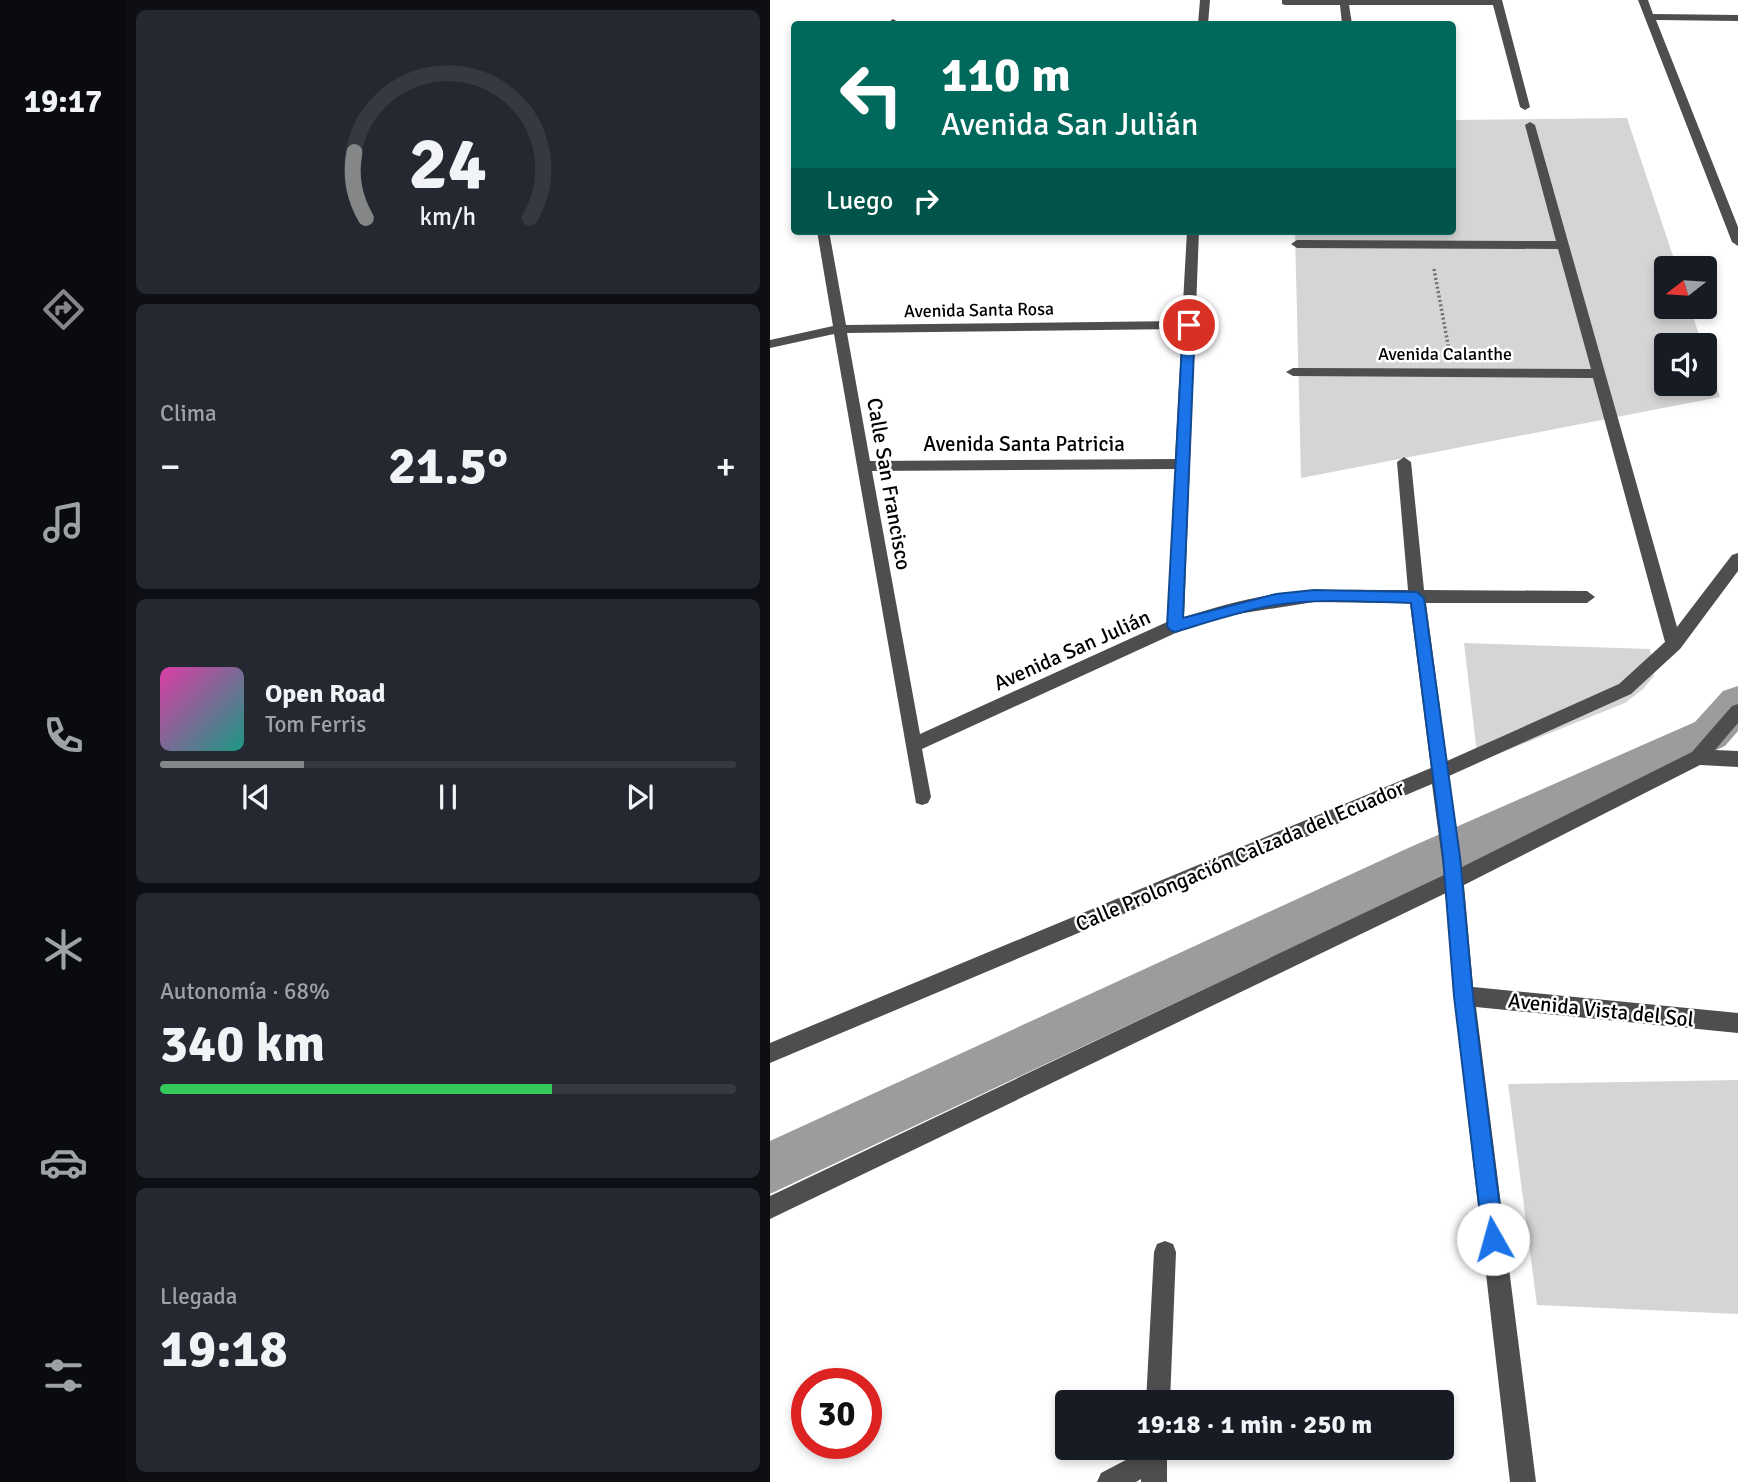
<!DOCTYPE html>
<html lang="es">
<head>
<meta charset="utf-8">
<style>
	body { margin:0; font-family:Signika,sans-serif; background:#242831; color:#f1f3f6; height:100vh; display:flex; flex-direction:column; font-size:26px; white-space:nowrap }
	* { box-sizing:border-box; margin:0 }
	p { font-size:23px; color:#9ea1a6 }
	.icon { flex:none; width:38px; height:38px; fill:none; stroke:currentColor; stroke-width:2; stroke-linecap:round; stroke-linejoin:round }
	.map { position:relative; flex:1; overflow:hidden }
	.sheet { display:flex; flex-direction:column; gap:10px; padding:10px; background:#0d0f14; width:644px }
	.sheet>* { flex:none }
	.hud { position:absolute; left:21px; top:21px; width:665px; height:214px; border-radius:7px; box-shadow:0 4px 10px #0003; background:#00695c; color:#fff; overflow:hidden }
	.needle { width:46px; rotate:253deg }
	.fabs { position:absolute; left:884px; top:256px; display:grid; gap:14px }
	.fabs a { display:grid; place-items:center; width:63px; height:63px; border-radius:7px; background:#171b24; box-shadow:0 4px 10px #0003; font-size:35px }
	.speed { position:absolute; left:21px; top:1368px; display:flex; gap:14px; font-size:35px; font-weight:700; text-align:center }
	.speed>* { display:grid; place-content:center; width:91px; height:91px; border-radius:50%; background:#171b24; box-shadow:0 4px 10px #0003; line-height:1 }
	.speed .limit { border:10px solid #d22; background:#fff; color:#111 }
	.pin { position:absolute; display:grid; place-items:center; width:60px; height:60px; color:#fff; margin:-30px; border:4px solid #fff; border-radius:50%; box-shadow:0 2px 7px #0007 }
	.me { position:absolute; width:77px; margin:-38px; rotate:353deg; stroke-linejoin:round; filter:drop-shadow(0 0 5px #0008) }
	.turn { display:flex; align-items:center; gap:24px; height:147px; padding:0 35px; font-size:32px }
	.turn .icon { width:91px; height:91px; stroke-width:2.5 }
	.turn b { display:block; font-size:49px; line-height:60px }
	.then { display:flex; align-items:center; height:66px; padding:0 35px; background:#0003; gap:14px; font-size:26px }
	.big { font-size:52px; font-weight:700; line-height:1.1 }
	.sheet .tile { flex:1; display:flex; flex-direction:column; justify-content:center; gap:10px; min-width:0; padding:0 24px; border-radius:10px; background:#242831 }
	.sheet .dial { align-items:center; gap:0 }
	.dial svg { height:182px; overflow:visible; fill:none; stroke:#363941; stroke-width:7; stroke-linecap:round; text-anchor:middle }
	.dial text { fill:#f1f3f6; stroke:none }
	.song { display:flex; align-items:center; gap:21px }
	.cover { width:84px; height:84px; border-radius:10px; background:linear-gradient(135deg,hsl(320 70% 55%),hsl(170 70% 35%)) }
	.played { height:7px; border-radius:4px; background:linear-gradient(90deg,#858687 25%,#363941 25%) }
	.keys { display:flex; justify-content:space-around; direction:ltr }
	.heat { display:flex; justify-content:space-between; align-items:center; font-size:38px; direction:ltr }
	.charge { height:10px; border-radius:5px; background:linear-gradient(90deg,#34c759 68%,#363941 0) }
	.trip { position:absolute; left:285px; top:1390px; width:399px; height:70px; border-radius:7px; background:#171b24; box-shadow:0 4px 10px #0003; font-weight:700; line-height:70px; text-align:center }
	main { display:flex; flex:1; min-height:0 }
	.tab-bar { display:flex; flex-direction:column; width:126px; justify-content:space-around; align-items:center; background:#090b0e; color:#9ea1a6 }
	.tab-bar .icon { width:49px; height:49px }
	.tab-bar .current { color:#858687 }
	.tab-bar b { font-size:32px; color:#f1f3f6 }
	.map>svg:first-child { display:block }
</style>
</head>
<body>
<main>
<nav class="tab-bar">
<b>19:17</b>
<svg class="icon current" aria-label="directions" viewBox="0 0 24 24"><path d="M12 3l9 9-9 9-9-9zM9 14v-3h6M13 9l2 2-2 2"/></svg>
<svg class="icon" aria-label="music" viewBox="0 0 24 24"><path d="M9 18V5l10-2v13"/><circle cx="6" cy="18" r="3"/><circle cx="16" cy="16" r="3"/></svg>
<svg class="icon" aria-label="phone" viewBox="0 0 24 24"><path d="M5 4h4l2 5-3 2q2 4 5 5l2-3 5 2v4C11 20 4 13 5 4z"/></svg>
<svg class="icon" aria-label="climate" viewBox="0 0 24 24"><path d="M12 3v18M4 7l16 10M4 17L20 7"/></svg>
<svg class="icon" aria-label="car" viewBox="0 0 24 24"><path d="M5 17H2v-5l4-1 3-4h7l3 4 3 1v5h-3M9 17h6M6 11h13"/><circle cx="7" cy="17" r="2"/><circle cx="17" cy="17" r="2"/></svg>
<svg class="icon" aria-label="filters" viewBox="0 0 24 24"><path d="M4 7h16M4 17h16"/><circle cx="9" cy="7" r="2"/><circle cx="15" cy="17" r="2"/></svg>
</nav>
<section class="sheet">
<div class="tile dial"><svg viewBox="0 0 100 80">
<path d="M14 69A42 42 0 1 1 86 69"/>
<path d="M14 69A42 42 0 0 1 9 40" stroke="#858687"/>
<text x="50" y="56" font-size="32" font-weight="700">24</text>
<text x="50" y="72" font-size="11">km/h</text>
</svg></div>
<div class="tile"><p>Clima</p>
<div class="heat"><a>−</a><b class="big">21.5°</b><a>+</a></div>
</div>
<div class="tile">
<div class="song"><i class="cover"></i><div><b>Open Road</b><p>Tom Ferris</p></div></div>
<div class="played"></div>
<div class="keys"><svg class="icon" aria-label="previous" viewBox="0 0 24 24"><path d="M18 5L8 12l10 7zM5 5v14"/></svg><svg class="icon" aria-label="pause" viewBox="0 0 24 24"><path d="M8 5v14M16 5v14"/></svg><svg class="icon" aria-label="next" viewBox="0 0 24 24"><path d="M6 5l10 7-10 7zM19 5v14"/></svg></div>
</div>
<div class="tile"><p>Autonomía · 68%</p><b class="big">340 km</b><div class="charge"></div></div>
<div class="tile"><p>Llegada</p><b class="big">19:18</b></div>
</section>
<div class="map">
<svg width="968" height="1482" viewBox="0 0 968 1482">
	<rect width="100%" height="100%" fill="#fff"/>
	<!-- green -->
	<path fill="#d5d5d5" d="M857 118 907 268H896V306H920L932 345H896V383H934L935 351 950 397 531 478 525 231H682L683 120Z
		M694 643 880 649 884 676 873 689 855 703 708 762Z
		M968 1080V1314L767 1305 738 1084Z"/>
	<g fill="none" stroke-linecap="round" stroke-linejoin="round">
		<!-- canal -->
		<path fill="#9c9c9c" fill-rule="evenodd" d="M968 686V731L955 746 668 879 0 1194V1141L636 849 925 722 953 691Z"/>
		<!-- path -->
		<path stroke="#707070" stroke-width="3.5" stroke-dasharray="2 2.5" stroke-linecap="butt" d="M664 269 679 350"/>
		<!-- minor -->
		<path fill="#4e4e4e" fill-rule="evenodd" d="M430 0H440L438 24H428Z
			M512 0H732L760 107 755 110 750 107 723 5H579L582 24H572L570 5H515L512 4Z
			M868 0H878L883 14 968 15V21L886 20 968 227V246L962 242Z
			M123 19 128 22 126 24H116Z
			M760 122 765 125 907 627 962 555 968 553V571L910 649 861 694 679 776 692 867 922 752 962 706 968 704V723L945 750 968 751V767L930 765 694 885 703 987 968 1013V1033L706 1007 766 1482H740L684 996 676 893 0 1219V1196L674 875 662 784 0 1063V1043L661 768 640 603 544 602 461 615 410 631 152 749 161 797 158 803 152 805 146 803 64 334 0 348V340L63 326 47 231H59L76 325 412 321 417 231H429L414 617C445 608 476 598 508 594 551 588 595 590 638 590L627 462 634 457 641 462 654 590 817 591 825 597 817 603H656L677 761 849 684 895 642 823 378 523 376 516 372 523 368 821 369 788 249 527 248 521 244 527 240 786 241 755 125ZM412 329 405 459 100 461 77 333ZM405 469 397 622 150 734 102 471Z
			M395 1241 403 1244 406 1252 400 1402H376L384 1252 387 1244Z
			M375 1447H397V1482H371V1479L366 1482H327L331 1473 373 1451Z"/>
	</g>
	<!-- route -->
	<path fill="#1a73e8" stroke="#114b97" stroke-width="2" d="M419 322 425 325 413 618 506 594 544 590 647 592 654 598 690 857 703 996 734 1239 731 1246 723 1249 716 1246 713 1239 684 996 673 857 641 603C596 602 549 598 505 605 471 611 438 622 405 632L400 630 397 626 413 325Z"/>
	<g text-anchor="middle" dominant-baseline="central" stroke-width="5" stroke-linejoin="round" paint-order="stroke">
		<!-- far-street labels -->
		<g font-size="18" fill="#000" stroke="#fff">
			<text transform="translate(209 310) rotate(-1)">Avenida Santa Rosa</text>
			<text x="675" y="354">Avenida Calanthe</text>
		</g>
		<!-- street labels -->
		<g font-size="21" fill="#000" stroke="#fff">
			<text x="254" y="444">Avenida Santa Patricia</text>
			<text transform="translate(119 484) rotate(80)">Calle San Francisco</text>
			<text transform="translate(302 650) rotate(-24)">Avenida San Julián</text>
			<text transform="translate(470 856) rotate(-23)">Calle Prolongación Calzada del Ecuador</text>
			<text transform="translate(831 1010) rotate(6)">Avenida Vista del Sol</text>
		</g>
	</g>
</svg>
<div class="fabs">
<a><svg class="needle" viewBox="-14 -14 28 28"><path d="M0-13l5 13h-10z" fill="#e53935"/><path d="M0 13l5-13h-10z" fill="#9ea1a6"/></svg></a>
<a><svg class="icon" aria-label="sound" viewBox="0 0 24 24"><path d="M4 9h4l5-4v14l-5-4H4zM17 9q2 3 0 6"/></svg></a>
</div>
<div class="speed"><div class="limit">30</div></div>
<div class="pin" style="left:419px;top:325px;background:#d93025"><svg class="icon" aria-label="arrive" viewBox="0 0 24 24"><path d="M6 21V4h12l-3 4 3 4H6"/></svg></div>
<svg class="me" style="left:723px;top:1239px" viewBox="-20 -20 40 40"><circle r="19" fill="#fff"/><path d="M0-13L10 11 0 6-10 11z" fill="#1a73e8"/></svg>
<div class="trip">19:18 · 1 min · 250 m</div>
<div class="hud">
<div class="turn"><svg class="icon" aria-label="left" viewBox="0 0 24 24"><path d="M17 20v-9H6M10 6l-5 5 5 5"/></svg><div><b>110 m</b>Avenida San Julián</div></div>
<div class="then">Luego<svg class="icon" aria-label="right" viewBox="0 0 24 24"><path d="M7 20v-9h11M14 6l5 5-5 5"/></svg></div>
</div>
</div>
</main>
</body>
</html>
